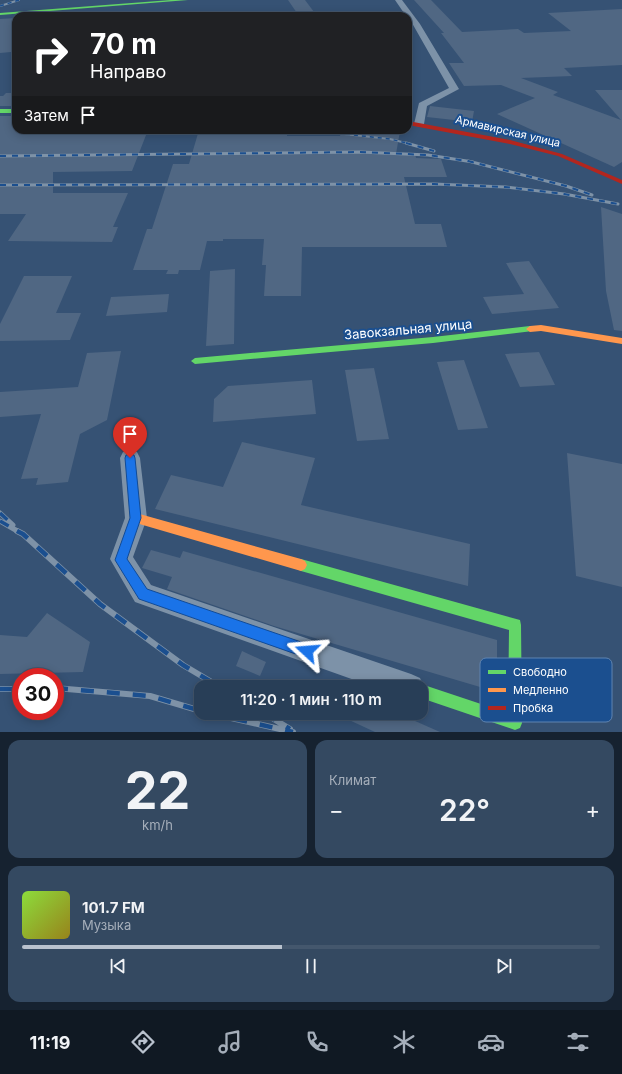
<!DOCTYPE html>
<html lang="ru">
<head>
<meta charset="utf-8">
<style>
	body { margin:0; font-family:Inter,sans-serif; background:#344961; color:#f1f3f6; height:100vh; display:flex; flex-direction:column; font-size:15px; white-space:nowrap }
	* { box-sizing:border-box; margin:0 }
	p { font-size:13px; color:#a5aeba }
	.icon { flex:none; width:22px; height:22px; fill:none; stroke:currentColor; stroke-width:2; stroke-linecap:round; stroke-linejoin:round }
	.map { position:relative; height:732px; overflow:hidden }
	.side { display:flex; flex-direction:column; gap:8px; padding:8px; background:#162230; flex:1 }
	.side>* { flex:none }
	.guide { position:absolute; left:12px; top:12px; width:400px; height:122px; border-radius:12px; box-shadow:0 2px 10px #0003,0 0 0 1px #44576d; background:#202124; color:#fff; overflow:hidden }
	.speed { position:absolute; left:12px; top:668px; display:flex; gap:8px; font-size:20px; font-weight:700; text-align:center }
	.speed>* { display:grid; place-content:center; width:52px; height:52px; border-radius:50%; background:#283e57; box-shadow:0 2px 10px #0003,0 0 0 1px #44576d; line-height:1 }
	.speed .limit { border:6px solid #d22; background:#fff; color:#111 }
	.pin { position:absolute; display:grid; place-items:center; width:34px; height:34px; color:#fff; margin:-41px -17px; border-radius:50% 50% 50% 0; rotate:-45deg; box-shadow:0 0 4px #0007 }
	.pin .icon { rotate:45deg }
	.me { position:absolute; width:44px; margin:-22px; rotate:289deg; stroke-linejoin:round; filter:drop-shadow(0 0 3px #0008) }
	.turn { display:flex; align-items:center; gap:14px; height:84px; padding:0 12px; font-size:18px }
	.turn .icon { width:52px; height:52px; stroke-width:2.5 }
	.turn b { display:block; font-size:28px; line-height:34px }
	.then { display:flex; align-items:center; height:38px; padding:0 12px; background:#0003; gap:8px; font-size:15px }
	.big { font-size:30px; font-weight:600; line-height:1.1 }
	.side .tile { flex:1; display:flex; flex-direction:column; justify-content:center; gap:6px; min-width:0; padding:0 14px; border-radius:12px; background:#344961 }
	.side .dial { align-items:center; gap:0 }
	.dial b { font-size:52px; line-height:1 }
	.song { display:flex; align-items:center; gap:12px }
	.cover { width:48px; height:48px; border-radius:6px; background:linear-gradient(135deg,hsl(90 70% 55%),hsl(50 70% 35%)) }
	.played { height:4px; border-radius:2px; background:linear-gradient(90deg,#b9c2ce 45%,#44576d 45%) }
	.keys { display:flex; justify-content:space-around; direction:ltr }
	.heat { display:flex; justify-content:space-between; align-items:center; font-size:22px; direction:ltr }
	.side .tiles { flex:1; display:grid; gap:8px; grid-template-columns:1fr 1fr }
	.tile:last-child { grid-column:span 2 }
	.trip { position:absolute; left:194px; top:680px; width:234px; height:40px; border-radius:12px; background:#283e57; box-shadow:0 2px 10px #0003,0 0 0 1px #44576d; font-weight:600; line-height:40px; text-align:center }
	.tabs { display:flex; height:64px; justify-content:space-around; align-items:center; background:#101923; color:#a5aeba }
	.tabs .icon { width:28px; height:28px }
	.tabs .selected { color:#b9c2ce }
	.tabs b { font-size:18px; color:#f1f3f6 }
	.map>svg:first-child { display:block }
</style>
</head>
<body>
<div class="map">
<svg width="622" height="732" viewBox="0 0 622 732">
	<rect width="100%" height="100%" fill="#365274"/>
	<!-- building -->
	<path fill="#506783" d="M288 0H305L317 16H299Z
		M414 0H431L462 32 518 29 524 33 571 31 548 13 622 9V65L564 68 572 76 521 78 558 92 553 95 621 120 595 90H622V162L614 167 497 114 535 98 501 85 464 86 449 63H464L441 33H444Z
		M16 18V44L11 52 0 53V19Z
		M6 93H16V106H0V96H3Z
		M430 106 474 111 472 122 427 117Z
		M0 116H16V130H148L132 171 53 172V193H128L113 227H118L112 242 8 241 26 214H0Z
		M199 130H287V136H340L342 130 400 131 396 154H415L416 158 441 159 447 177H404L415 224H441L447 247H302L301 296H264L266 265H262L264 239H223V241H207L200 270H179L178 274H166L168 270H133L147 229H152L173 164H189Z
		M601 207 622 214V331L614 330 606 291Z
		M529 261 559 308 492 314 483 297 524 294 506 263Z
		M235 269 234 344 206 346 210 271Z
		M24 276H72L56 313H81L70 340 0 341V324Z
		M169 294 167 312 106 316 111 297Z
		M121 351 107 420 80 434 68 482 36 485 38 478 21 479 41 414 0 417V392L78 387 87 353Z
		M539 352 555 385 520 387 505 354Z
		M464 360 488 428 458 430 437 362Z
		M374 368 389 439 357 441 345 370Z
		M312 380 316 414 213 422 214 399 228 386Z
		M242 442 315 458 301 505 470 544 468 586 155 509 171 475 223 487Z
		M567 453 622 464V587L576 576Z
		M151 550 180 558 183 551 497 640V692L274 626 167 589 172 577 142 568Z
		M47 613 90 642 83 672 0 674V635L27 637Z
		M242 651 266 662 260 676 236 666Z
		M334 713H397L440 732H375Z"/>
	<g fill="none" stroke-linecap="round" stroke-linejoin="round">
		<!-- street -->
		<path fill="#7d92a8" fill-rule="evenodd" d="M395 0H402L420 24 459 89 427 106 424 124 419 127 414 124 419 103 449 88 408 16H406Z
			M130 449 137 452 140 458 147 518 133 557 151 585 411 674 420 678 424 687 421 694V687H374L135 602 110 559 125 518 120 458 123 452Z"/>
		<!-- fast -->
		<path fill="#63d668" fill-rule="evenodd" d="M171 0H188L0 15V13Z
			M0 109H16V113H0Z
			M530 326 533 327 534 329 533 331 433 343 195 364 191 361 195 358 433 337Z
			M301 559 520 620 521 625 522 723 520 728 515 730 421 698V687H416L421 684 508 713 509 630 301 571 297 569 295 565 297 561Z"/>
		<!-- slow -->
		<path fill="#ff974d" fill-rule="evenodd" d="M541 325 622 338V344L541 331 530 332 526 329 530 326Z
			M136 513 301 559 305 561 307 565 305 569 301 571 136 523 132 522 130 518 132 514Z"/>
		<!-- jam -->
		<path fill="#b3261e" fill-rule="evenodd" d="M408 121 510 140 562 154 622 180V184L558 156 510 144 408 125Z"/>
		<!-- rail-far3 casing -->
		<g stroke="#7e92a7" stroke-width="2">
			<path id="rail-far3" d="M0 6 19 0
				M186 134 335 133 390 139 410 144"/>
		</g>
		<!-- rail-far2 casing -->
		<g stroke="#7e92a7" stroke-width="3">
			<path id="rail-far2" d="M406 143 434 151
				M0 156 360 152 428 155 473 162
				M468 161 566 186 592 195
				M0 185 434 184 505 187 564 194 618 204"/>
		</g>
		<!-- rail-far1 casing -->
		<g stroke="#7e92a7" stroke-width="5">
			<path id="rail-far1" d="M0 513 13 525
				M0 521 19 532"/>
		</g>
		<!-- rail casing -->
		<g stroke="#7e92a7" stroke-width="6">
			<path id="rail" d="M17 531 23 534 100 604 183 665 220 687
				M55 688 150 696 201 711
				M0 689H21
				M209 713 293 732
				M264 713 290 729"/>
		</g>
		<!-- rail-far3 -->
		<use href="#rail-far3" stroke="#1b4f8f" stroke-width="1.5" stroke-dasharray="4" stroke-linecap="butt"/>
		<!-- rail-far2 -->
		<use href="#rail-far2" stroke="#1b4f8f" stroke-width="2" stroke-dasharray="6" stroke-linecap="butt"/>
		<!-- rail-far1 -->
		<use href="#rail-far1" stroke="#1b4f8f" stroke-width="3.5" stroke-dasharray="10" stroke-linecap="butt"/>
		<!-- rail -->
		<use href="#rail" stroke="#1b4f8f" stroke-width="4.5" stroke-dasharray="13" stroke-linecap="butt"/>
	</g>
	<!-- route -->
	<path fill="#1a73e8" stroke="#114b97" d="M130 454 134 455 135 458 141 518 127 559 147 589 307 644 311 646 313 651 311 656 307 658 139 599 115 560 130 518 125 458 126 455Z"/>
	<g text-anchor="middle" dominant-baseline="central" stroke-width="4" stroke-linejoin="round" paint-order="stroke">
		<!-- far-street labels -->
		<g font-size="11" fill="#fff" stroke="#1b4f8f">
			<text transform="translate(508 131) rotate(13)">Армавирская улица</text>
		</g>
		<!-- street labels -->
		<g font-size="13" fill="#fff" stroke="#1b4f8f">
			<text transform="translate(408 329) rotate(-5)">Завокзальная улица</text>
		</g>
	</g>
	<!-- legend -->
	<rect x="480" y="658" width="132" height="64" rx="6" fill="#1b4f8f" stroke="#5f84b1" stroke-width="1"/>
	<rect x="488" y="670" width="18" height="4" fill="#63d668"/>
	<rect x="488" y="688" width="18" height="4" fill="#ff974d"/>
	<rect x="488" y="706" width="18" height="4" fill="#b3261e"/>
	<g font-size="11" fill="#fff">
		<text x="513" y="676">Свободно</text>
		<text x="513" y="694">Медленно</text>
		<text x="513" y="712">Пробка</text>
	</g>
</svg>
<div class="speed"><div class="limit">30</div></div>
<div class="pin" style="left:130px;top:458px;background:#d93025"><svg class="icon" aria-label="arrive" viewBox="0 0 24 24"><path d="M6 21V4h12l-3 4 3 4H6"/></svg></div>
<svg class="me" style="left:307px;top:651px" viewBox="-20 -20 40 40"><path d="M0-17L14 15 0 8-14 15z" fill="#1a73e8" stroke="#fff" stroke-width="4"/></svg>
<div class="trip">11:20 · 1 мин · 110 m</div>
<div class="guide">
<div class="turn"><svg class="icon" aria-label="right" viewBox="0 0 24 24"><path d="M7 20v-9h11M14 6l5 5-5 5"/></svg><div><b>70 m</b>Направо</div></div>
<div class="then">Затем<svg class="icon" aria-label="arrive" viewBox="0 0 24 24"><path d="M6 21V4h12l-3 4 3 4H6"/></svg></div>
</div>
</div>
<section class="side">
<div class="tiles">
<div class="tile dial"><b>22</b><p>km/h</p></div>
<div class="tile"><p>Климат</p>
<div class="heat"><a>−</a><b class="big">22°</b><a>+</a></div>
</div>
<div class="tile">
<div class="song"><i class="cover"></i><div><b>101.7 FM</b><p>Музыка</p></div></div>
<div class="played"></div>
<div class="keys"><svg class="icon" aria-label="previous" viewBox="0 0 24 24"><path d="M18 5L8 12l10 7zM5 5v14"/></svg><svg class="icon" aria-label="pause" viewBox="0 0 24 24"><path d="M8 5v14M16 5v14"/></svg><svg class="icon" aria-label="next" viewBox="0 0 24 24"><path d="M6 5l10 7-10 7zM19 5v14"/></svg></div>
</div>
</div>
</section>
<nav class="tabs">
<b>11:19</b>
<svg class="icon selected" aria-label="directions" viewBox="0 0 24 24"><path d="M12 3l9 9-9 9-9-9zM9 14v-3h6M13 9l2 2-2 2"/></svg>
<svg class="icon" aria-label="music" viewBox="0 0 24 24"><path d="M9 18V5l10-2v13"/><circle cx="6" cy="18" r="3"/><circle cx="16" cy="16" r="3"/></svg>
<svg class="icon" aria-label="phone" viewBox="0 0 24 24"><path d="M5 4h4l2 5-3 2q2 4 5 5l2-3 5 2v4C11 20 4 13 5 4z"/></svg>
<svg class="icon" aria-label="climate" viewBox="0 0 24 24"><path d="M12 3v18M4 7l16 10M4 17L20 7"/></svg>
<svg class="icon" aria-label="car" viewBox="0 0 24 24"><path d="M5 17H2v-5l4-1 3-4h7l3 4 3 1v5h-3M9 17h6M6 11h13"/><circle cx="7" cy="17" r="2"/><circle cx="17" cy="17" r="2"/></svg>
<svg class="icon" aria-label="filters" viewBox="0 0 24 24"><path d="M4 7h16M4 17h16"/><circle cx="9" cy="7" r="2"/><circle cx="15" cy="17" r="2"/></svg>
</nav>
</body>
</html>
